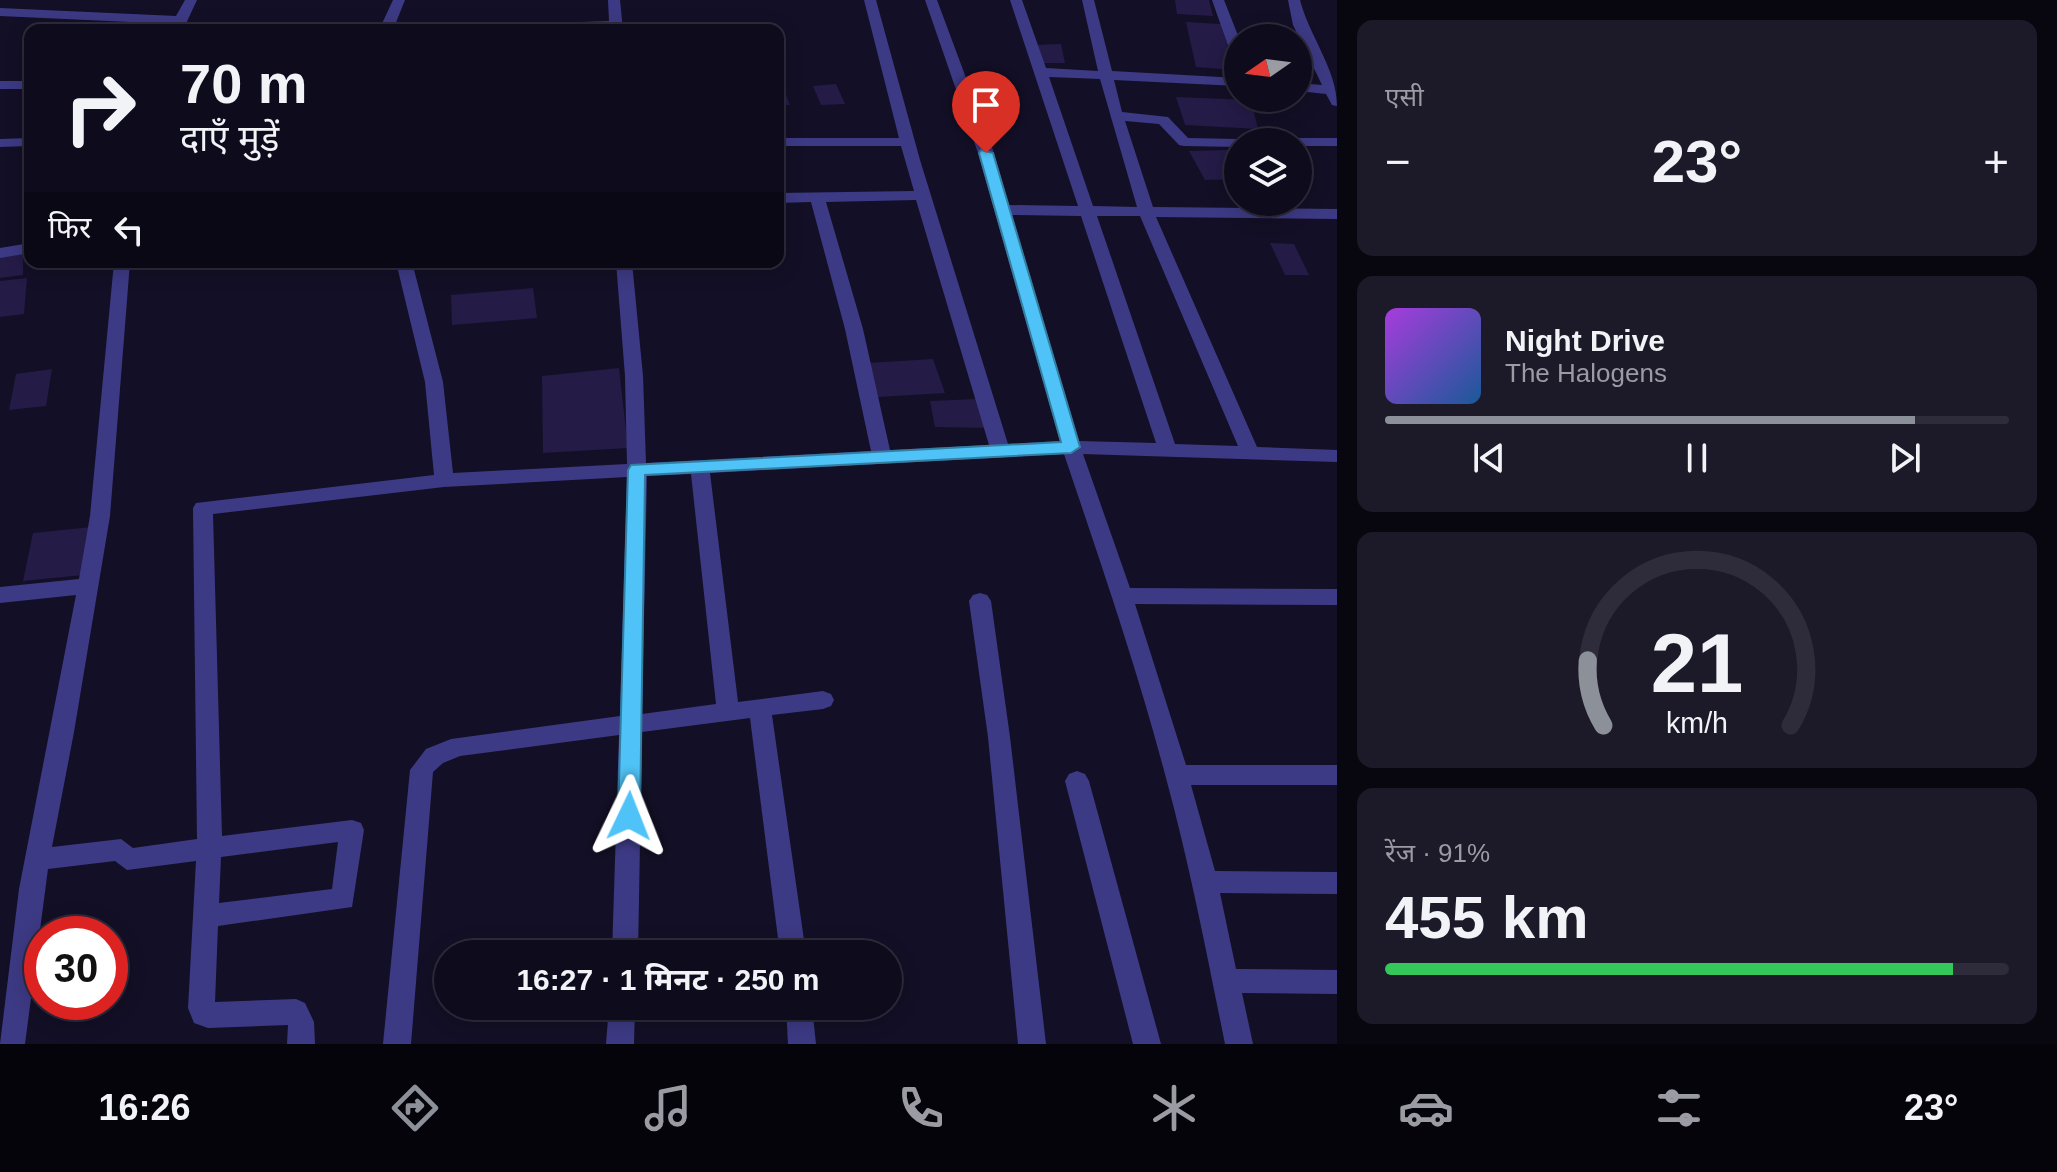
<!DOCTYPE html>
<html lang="hi">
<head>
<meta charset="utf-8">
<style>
	body { margin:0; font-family:Arial,"Noto Sans Devanagari",sans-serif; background:#1c1929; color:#f1f3f6; height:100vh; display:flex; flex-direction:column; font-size:30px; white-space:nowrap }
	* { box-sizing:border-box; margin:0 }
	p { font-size:26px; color:#9b9ba3 }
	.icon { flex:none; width:44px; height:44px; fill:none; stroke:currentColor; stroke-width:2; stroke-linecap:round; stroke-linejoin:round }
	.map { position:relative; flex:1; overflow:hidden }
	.drawer { display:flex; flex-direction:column; gap:20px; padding:20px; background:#08060f; width:720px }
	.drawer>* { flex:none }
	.banner { position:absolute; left:24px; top:24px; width:760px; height:244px; border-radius:16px; box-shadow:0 4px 20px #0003,0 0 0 2px #2e2b3b; background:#0e0b1c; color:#f1f3f6; overflow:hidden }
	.needle { width:52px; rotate:256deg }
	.buttons { position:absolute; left:1224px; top:24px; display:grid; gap:16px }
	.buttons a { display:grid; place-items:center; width:88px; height:88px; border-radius:50%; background:#0e0b1c; box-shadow:0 4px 20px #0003,0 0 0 2px #2e2b3b; font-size:40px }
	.speed { position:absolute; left:24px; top:916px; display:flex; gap:16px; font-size:40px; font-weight:700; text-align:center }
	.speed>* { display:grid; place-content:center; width:104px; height:104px; border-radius:50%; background:#0e0b1c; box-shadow:0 4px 20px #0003,0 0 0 2px #2e2b3b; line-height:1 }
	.speed .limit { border:12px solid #d22; background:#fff; color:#111 }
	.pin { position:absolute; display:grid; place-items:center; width:68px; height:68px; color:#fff; margin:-82px -34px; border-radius:50% 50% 50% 0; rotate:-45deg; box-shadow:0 0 8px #0007 }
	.pin .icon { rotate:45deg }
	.me { position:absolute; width:88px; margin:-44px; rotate:2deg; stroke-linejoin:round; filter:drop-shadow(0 0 6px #0008) }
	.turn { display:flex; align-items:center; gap:28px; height:168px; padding:0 24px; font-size:36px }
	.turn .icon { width:104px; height:104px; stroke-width:2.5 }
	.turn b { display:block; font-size:56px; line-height:68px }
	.then { display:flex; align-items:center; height:76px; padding:0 24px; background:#0003; gap:16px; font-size:30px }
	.big { font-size:60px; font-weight:700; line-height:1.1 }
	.drawer .card { flex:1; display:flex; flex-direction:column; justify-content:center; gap:12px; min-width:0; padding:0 28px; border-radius:16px; background:#1c1929 }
	.drawer .dial { align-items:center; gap:0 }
	.dial svg { height:208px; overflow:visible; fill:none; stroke:#2e2b3b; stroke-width:7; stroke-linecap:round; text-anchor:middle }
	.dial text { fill:#f1f3f6; stroke:none }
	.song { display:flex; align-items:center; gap:24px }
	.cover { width:96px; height:96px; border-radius:12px; background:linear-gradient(135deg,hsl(280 70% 55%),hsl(210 70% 35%)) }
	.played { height:8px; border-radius:4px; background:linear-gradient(90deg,#8c9099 85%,#2e2b3b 85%) }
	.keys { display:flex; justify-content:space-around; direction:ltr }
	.heat { display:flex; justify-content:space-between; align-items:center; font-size:44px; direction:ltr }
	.charge { height:12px; border-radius:6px; background:linear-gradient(90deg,#34c759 91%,#2e2b3b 0) }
	.trip { position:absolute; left:434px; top:940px; width:468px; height:80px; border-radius:40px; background:#0e0b1c; box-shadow:0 4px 20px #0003,0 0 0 2px #2e2b3b; font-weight:700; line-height:80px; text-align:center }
	.menu { display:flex; height:128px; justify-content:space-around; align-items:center; background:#06040b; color:#9b9ba3 }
	.menu .icon { width:56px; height:56px }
	.menu .current { color:#8c9099 }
	.menu b { font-size:36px; color:#f1f3f6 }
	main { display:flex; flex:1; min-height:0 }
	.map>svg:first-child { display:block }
</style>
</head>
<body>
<main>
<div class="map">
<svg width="1337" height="1044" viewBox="0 0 1337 1044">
	<rect width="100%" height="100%" fill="#130f26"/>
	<!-- building -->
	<path fill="#241b47" d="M1175 0H1209L1213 16 1177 14Z
		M1186 22 1221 24 1235 70 1196 67Z
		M1259 30 1296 31 1306 56H1298V38H1262Z
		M1061 44 1065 63H1043L1033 45Z
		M782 83 790 105H778V84Z
		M836 84 845 104 821 105 813 86Z
		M1176 97 1251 100 1258 129 1185 125Z
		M1228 150 1238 166V179L1205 180 1189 151Z
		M1270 243 1294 244 1309 275H1285Z
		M23 253V275L0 278V257Z
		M27 278 24 314 0 317V281Z
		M533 288 537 318 452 325 451 295Z
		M933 359 945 393 878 397 867 363Z
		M619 368 628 448 543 453 542 376Z
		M52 369 46 406 9 410 16 374Z
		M976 399 989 428 935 427 930 401Z
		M92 527 83 575 23 581 33 533Z"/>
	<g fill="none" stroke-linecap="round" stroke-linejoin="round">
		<!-- minor -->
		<path fill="#3d3a85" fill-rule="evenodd" d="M185 0H197L183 30H169L173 24 0 16V8L176 16Z
			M393 0H405L393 30H379Z
			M608 0H620L623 30H454L461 26 609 21Z
			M864 0H876L920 160 1008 444 1060 441 978 153 925 0H937L994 153 1009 205 1078 206 1010 0H1022L1046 68 1098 71 1082 0H1094L1112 71 1238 78V86L1114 80 1122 112 1168 117 1188 138 1238 139 1245 142H1238V147L1184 146 1179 145 1159 124 1125 121 1153 207 1337 209V219L1156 217 1257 447 1337 450V462L1083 454 1130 588 1337 589V605L1135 604 1186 765H1337V785H1191L1215 871 1337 872V894L1220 893 1236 969 1337 970V994L1242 993 1253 1044H1225C1207 955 1190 866 1166 778 1137 668 1100 561 1064 454L710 473 738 702 823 691 831 694 834 700 831 706 823 709 772 715 806 954H780L750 718 642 732 638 954H612L619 735 460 756 443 763 433 772 411 1044H383L410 770 426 749 451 739 620 716 627 477 444 487 213 514 222 836 352 820 361 823 364 830 352 907 218 926 215 1002 296 999 305 1003 314 1022 315 1044H287L288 1025 208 1028 194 1023 188 1008 196 861 127 870 115 861 48 869 25 1044H0L19 889 76 595 0 603V587L79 579 90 516 114 262H130L110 516 74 732 52 847 121 839 133 848 197 839 193 508 196 503 434 475 425 382 396 262H412L443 382 453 473 627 464 625 376 616 262H632L643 376 646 463 871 451 845 329 811 202 778 203V193L914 191 901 146H778V138H899ZM1049 77 1100 79 1137 207 1093 206ZM916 200 989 445 890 450 863 329 826 202ZM1012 215 1081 216 1156 443 1079 441ZM1097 216H1140L1238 446 1175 444ZM691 474 716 704 642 714 647 476ZM338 842 332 889 219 903 221 857Z
			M1212 0H1224L1239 38 1238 58 1231 54Z
			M1288 0H1300C1309 36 1337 69 1337 106L1332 105 1326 94 1298 91V83L1322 85 1293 25Z
			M0 81H30V89H0Z
			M30 138V146L0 147V139Z
			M1298 138H1337V146H1298V142H1291Z
			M30 243V253L0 258V248Z
			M980 593 987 595 991 601 1010 737 1046 1044H1018L988 737 969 601 973 595Z
			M1077 771 1085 774 1089 781 1161 1044H1133L1065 781 1069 774Z
			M609 1006H635L634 1044H606Z
			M786 1006H812L816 1044H788Z"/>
	</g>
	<!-- route -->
	<path fill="#4fc3f7" stroke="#337fa1" stroke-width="2" d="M981 150 993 153 1080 447 1071 453 645 475 640 816 637 822 629 825 622 822 618 816 628 470 631 465 1061 442 979 153Z"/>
</svg>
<div class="buttons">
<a><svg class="needle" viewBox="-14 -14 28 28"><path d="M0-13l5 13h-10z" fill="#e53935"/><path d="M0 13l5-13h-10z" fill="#9b9ba3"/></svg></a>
<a><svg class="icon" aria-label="layers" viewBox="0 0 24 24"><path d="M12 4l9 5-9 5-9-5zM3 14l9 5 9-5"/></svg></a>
</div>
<div class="speed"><div class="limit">30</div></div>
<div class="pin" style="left:986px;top:153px;background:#d93025"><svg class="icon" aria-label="arrive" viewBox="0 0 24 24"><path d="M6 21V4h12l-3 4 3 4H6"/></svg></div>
<svg class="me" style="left:629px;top:816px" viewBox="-20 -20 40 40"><path d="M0-17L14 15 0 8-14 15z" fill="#4fc3f7" stroke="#fff" stroke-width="4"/></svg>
<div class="trip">16:27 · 1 मिनट · 250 m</div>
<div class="banner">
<div class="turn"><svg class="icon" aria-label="right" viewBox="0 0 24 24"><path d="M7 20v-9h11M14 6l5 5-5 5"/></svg><div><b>70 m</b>दाएँ मुड़ें</div></div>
<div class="then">फिर<svg class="icon" aria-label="left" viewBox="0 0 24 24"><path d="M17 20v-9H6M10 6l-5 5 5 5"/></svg></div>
</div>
</div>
<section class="drawer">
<div class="card"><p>एसी</p>
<div class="heat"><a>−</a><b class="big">23°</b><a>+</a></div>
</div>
<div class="card">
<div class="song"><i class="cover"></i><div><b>Night Drive</b><p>The Halogens</p></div></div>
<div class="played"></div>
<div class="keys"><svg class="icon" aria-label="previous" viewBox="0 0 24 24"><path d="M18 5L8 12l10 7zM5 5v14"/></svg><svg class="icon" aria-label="pause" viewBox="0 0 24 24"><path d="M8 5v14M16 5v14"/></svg><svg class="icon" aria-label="next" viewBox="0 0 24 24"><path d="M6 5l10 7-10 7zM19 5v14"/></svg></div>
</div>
<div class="card dial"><svg viewBox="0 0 100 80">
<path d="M14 69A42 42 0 1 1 86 69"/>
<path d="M14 69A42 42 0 0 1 8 44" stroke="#8c9099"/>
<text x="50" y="56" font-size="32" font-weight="700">21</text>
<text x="50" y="72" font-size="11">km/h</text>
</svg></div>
<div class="card"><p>रेंज · 91%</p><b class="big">455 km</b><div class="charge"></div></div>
</section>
</main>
<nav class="menu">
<b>16:26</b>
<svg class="icon current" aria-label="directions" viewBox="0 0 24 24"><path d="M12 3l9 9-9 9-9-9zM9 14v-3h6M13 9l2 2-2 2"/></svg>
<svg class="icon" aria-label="music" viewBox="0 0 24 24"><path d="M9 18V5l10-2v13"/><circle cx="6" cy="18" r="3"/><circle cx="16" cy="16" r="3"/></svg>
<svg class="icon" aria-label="phone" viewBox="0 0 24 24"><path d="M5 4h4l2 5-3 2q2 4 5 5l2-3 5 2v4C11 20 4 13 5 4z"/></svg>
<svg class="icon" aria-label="climate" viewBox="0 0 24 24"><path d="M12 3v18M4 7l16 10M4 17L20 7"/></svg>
<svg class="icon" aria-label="car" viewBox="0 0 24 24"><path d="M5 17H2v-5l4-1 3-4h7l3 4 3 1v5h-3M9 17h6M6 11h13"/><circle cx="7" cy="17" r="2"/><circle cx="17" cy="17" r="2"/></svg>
<svg class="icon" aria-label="filters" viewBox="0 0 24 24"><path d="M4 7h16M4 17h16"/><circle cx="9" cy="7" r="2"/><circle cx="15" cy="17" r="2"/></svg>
<b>23°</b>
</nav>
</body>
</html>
